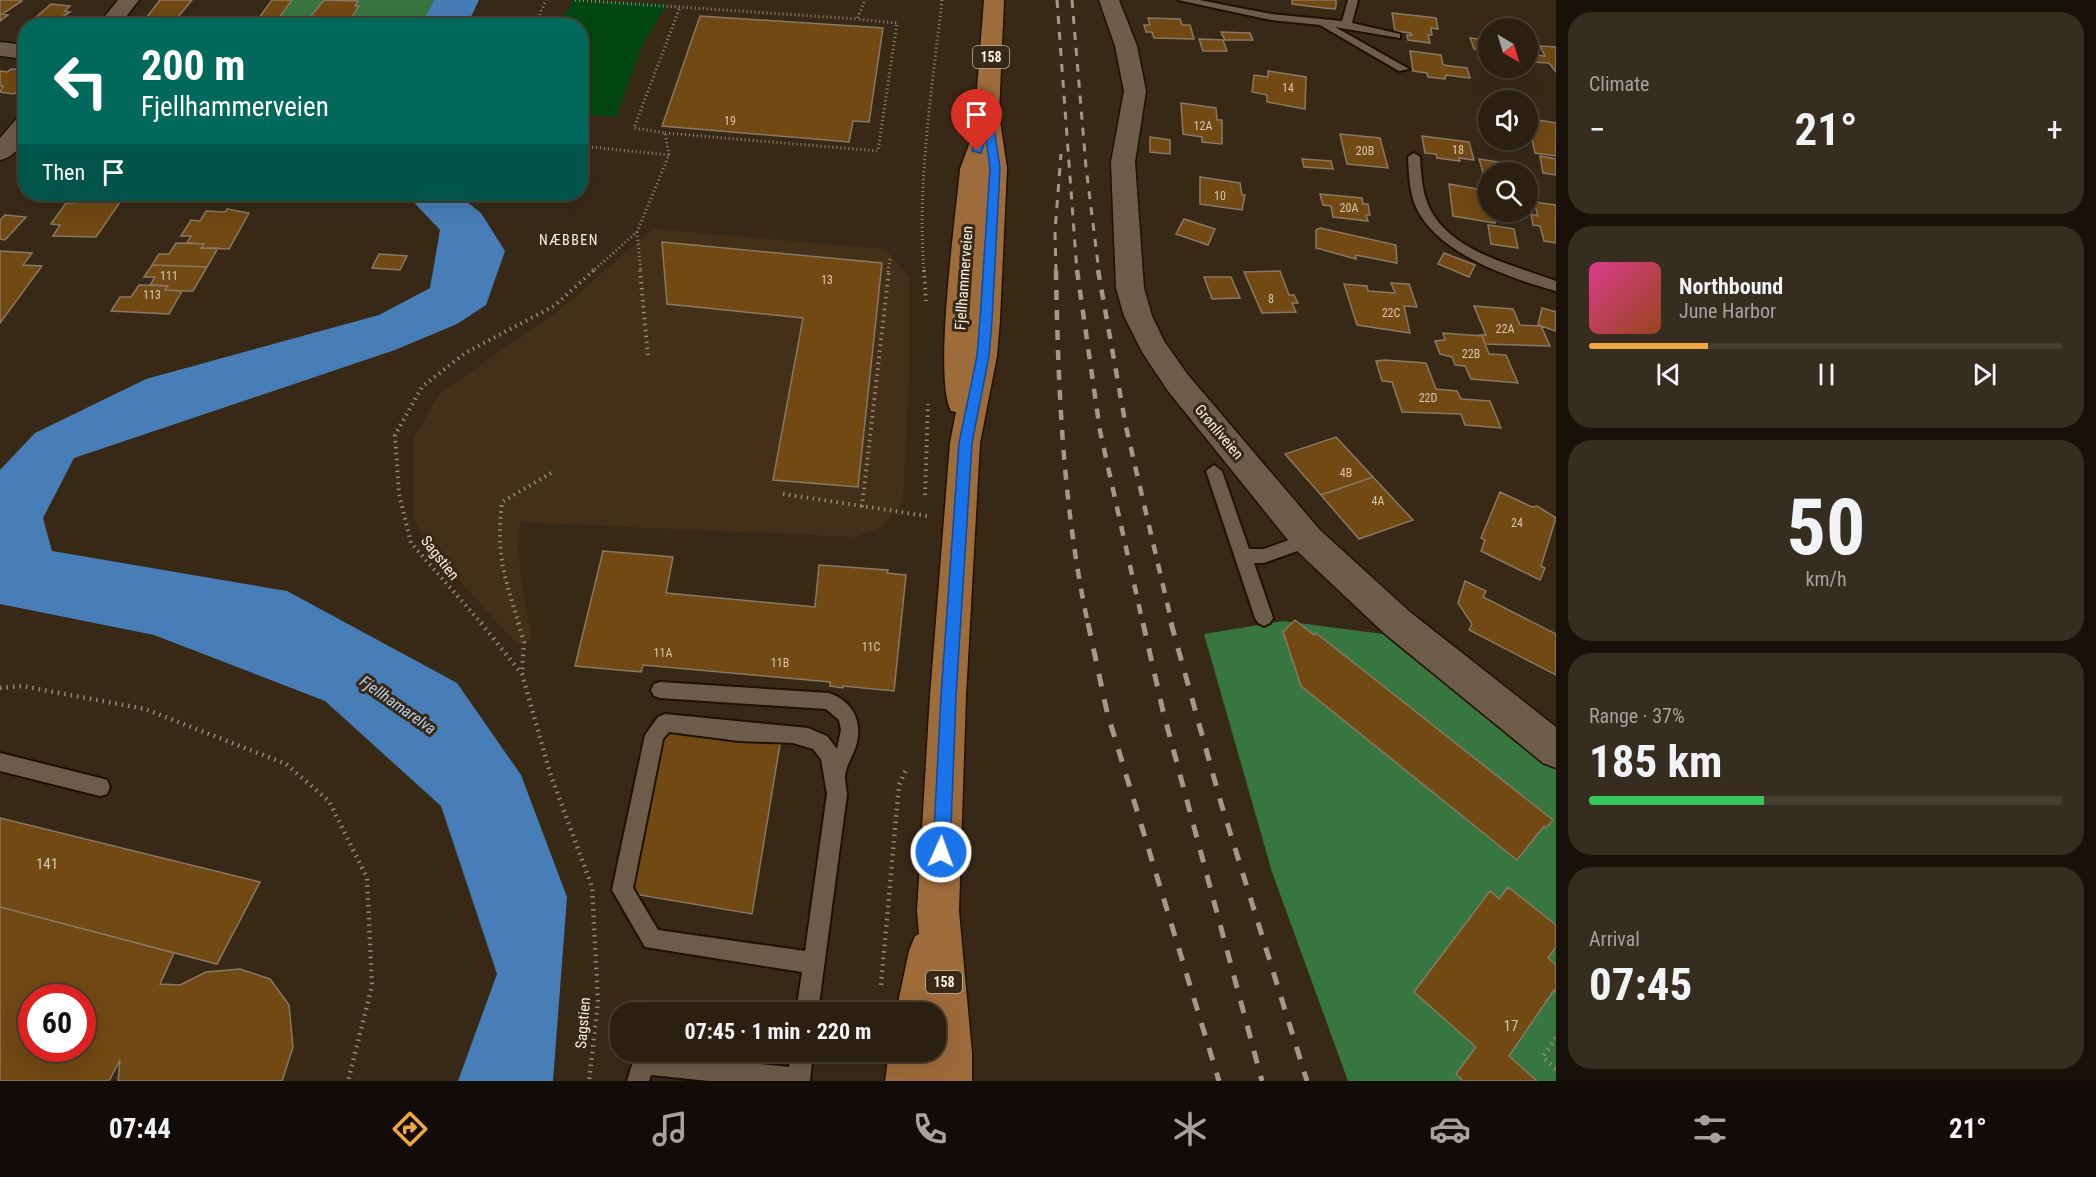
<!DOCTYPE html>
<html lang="en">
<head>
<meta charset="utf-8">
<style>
	body { margin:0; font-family:"Roboto Condensed",sans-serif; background:#362c1f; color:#f1f3f6; height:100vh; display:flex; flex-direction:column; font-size:22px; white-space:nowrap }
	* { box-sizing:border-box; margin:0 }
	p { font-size:20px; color:#a5a29f }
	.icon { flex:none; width:33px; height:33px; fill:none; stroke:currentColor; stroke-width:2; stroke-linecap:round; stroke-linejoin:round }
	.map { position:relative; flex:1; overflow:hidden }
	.drawer { display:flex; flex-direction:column; gap:12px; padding:12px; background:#171109; width:540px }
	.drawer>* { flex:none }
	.guide { position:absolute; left:18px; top:18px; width:570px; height:183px; border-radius:24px; box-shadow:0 6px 24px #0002,0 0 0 2px #463d31; background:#00695c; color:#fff; overflow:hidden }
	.needle { width:39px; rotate:142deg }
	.fabs { position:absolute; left:1478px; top:18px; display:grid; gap:12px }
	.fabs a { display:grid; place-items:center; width:60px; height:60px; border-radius:50%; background:#2a1f11; box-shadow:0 6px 24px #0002,0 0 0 2px #463d31; font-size:30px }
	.speed { position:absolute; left:18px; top:984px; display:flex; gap:12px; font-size:30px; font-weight:700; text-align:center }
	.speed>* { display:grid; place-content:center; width:78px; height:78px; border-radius:50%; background:#2a1f11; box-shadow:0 6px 24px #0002,0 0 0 2px #463d31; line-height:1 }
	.speed .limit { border:9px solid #d22; background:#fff; color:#111 }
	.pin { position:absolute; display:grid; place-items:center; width:51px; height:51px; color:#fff; margin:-62px -26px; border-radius:50% 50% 50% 0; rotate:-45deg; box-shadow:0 0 6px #0007 }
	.pin .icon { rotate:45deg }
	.me { position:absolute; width:66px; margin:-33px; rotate:2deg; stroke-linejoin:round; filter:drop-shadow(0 0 4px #0008) }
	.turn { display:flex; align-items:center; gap:21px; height:126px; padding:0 24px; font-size:27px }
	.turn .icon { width:78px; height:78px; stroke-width:2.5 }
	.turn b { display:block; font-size:42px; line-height:51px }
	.then { display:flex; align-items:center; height:57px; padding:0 24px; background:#0003; gap:12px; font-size:22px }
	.big { font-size:45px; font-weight:700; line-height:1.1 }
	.drawer .widget { flex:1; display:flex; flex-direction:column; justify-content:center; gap:9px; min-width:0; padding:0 21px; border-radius:24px; background:#362c1f }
	.drawer .dial { align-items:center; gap:0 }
	.dial b { font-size:78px; line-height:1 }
	.song { display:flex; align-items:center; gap:18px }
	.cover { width:72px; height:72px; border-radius:9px; background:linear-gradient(135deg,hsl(330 70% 55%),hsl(20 70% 35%)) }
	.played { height:6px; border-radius:3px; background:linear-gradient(90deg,#f0a63f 25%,#463d31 25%) }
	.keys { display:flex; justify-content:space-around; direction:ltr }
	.heat { display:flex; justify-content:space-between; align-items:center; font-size:33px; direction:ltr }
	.charge { height:9px; border-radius:4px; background:linear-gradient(90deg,#34c759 37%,#463d31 0) }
	.trip { position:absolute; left:610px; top:1002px; width:336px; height:60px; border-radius:24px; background:#2a1f11; box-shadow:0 6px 24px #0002,0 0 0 2px #463d31; font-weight:700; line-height:60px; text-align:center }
	.menu { display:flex; height:96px; justify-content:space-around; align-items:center; background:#110c07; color:#a5a29f }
	.menu .icon { width:42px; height:42px }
	.menu .active { color:#f0a63f }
	.menu b { font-size:27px; color:#f1f3f6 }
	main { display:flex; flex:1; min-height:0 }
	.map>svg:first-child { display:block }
</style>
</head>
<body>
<main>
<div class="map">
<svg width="1556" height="1081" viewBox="0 0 1556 1081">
	<rect width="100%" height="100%" fill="#382917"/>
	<!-- built -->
	<path fill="#443019" d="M653 229 885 249 909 277V372L903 502 881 527 856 537 520 522 518 546 522 586 532 640 518 645 428 546 414 519V438L440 393 557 312Z"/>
	<!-- green -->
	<path fill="#004611" d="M573 0 667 4 643 43 616 117 581 114 580 26 559 25Z"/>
	<!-- forest -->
	<path fill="#38763f" d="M277 0H434L421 25 256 26Z
		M1283 621 1406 637 1556 753V1081H1348L1272 872 1204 634Z"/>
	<!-- water -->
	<path fill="#477eb7" d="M434 0H479L467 25H421Z
		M406 194H457L481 213 505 251 486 305 457 324 395 350 74 458 43 518 52 551 287 591 457 683 521 775 567 897 553 1081H458L497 974 441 806 325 701 154 635 0 604V470L35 433 146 379 379 315 430 288 440 230Z"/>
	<!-- building -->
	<path fill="#704913" stroke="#8a7865" stroke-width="1.5" fill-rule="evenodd" d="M0 0H18L22 1 2 14 8 15 0 21Z
		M160 0H192L178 17H147Z
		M272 0H292L273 26H253Z
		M324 0 358 1 355 6H359L346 26H303Z
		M1292 0H1336V6L1335 9 1324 8 1292 4Z
		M51 4 70 6 65 11 70 12 48 26H26Z
		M1392 13 1436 18 1438 29 1431 28 1432 35H1428L1430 43 1408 40 1407 35H1412L1411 33 1395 31Z
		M700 16 883 28 869 122 853 121 849 142 662 126Z
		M1148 18 1180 19 1182 25H1190L1194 39 1154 38 1152 32H1146L1144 25H1150Z
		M147 22 187 23 185 26H144Z
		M1221 32 1250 33 1253 40H1225Z
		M1470 38 1488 40V50L1474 49Z
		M1199 39 1223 40 1227 51H1203Z
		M1540 46 1556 47V72L1549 63 1531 62 1527 54 1545 56Z
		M1410 51 1441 55 1443 65 1467 68 1470 78 1446 75 1445 79 1428 77 1427 73 1413 71Z
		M11 69 26 70V85L14 94 0 92 3 86H0V71L7 72Z
		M1268 71 1306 77 1305 109 1267 102V95L1252 92 1254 75 1268 77Z
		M1181 103 1216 108 1217 120H1222V144L1202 142V137L1183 134Z
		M1527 118 1556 123V156L1535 153Z
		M1340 134 1380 138 1388 168 1347 164Z
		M1422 136 1469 142 1474 160 1459 158 1460 161 1437 158 1436 154 1425 153Z
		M1150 137 1170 140V154L1150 152Z
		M1540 156 1556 159V175L1543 173Z
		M1302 159 1331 161 1333 169 1304 167Z
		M1479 159 1516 165 1518 172H1488V177L1484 176Z
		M1200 177 1240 183 1242 195H1245L1242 210 1200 204Z
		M1449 184 1488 191V212H1498L1499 217 1494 216 1495 223 1453 216Z
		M83 194H109L107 197 123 198 96 237 53 236 60 225 51 224 66 203H76Z
		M109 194H136L133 198 107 197Z
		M1320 194 1362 198 1363 204H1368L1370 215H1366L1368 221 1333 217 1331 206 1323 205Z
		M1534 202 1556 205V243L1544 241 1540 226 1533 225 1531 214 1538 216Z
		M227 209 249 213 229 249 201 248 204 244 187 243 191 236H181L191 220 200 221 206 211 225 212Z
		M5 215 26 217 5 240 0 239V220Z
		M1184 219 1215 229 1208 245 1176 234Z
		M1488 225 1514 229 1518 248 1491 244Z
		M1320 228 1396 245 1397 263 1356 255V259L1316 248V230Z
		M662 242 882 263 858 487 773 480 803 318 667 304Z
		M176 243 204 244 201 248H218L207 267 152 265 159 254H169Z
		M0 251 32 253 23 265 42 266 0 323Z
		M1444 253 1475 265 1469 277 1438 264Z
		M379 254 407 256 400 270 372 268Z
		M152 265 207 267 193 291H182L165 290 168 286 150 285 155 277H144Z
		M1280 271 1289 295H1294L1298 303H1292L1296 312 1262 313 1244 272Z
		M1204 277H1231L1240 298 1212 299Z
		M1391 283 1409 284 1417 307 1404 306 1410 333 1357 325 1344 284 1367 286 1368 291 1395 293Z
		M139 285 168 286 165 290 182 291 169 314 111 311 120 297H131Z
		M1474 306 1513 309 1520 325 1541 326 1550 346 1485 344 1482 336 1478 335H1486Z
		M1542 308 1556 312V331L1538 325Z
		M1443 333 1482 336 1489 354 1506 355 1518 383 1471 379 1465 366 1455 365 1452 357 1440 354 1435 341 1445 340Z
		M1385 360 1426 363 1436 389 1457 391 1461 399 1490 401 1501 428 1465 425 1461 414 1402 412 1392 382 1382 381 1376 361Z
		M1336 437 1373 477 1321 495 1285 454Z
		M1373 477 1413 520 1359 539 1321 495Z
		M1500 492 1532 507 1537 506 1556 518 1541 566 1545 568 1540 580 1481 551 1485 540 1481 538Z
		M603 551 673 557 666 593 815 607 819 565 888 570 887 573 906 575 894 691 843 686V688L830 686V682L643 665 641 672 575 666Z
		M1465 581 1486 591 1483 597 1556 634V675L1469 630 1472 624 1458 603Z
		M1295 620 1314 635 1316 633 1553 820 1546 828 1544 826 1517 860 1301 686 1283 632Z
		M667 727 780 744 752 914 628 893Z
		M0 818 260 882 217 964 0 907Z
		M1508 887 1556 925V947L1548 958 1556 965V992L1554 990 1509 1056 1537 1081H1463L1456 1074 1476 1047 1414 992 1490 891 1499 899Z
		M0 907 174 953 160 984 180 985 206 972 240 969 270 979 289 1005 293 1047 282 1081H118L120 1060 109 1081H0ZM32 998H82V1048H32Z"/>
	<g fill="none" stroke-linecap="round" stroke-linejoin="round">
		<!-- service casing -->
		<g stroke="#1f1102" stroke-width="4">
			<path id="service" d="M1178 0H1199L1271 14 1342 21 1348 0H1358L1352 23 1400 34V38L1335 27 1409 69 1399 71 1320 25 1271 20Z
				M1414 153 1420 157C1421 174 1422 192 1429 207 1450 252 1514 265 1556 281V291C1510 278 1437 254 1416 207 1409 191 1409 174 1408 157Z
				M1214 465 1222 471 1249 549H1264L1308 533 1314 535 1316 540 1314 545 1264 563H1254L1273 618 1270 623 1264 626 1258 623 1255 618 1206 471Z
				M660 682 829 693C854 702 864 723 855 749 852 757 846 767 845 775 845 781 846 788 847 794L818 1012H796L802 972 645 947 612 890 645 735 658 717 665 714 808 728 827 736 837 749 841 730 839 720 826 709 660 698 654 696 651 690 654 684ZM669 732 739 741 793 743 813 749 821 759 827 794 805 951 658 930 633 888 663 739Z
				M0 753 100 778 107 780 110 787 107 794 100 796 0 771Z
				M643 1052 789 1067 791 1052H813L810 1081H709L651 1075 649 1081H627L635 1055Z"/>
		</g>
		<!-- minor casing -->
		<g stroke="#1f1102" stroke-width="3">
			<path id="minor" d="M118 0H139L119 26H97Z
				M1099 0H1119L1137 46 1146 91 1135 162 1144 288 1152 316 1164 341 1188 375 1320 530 1410 612 1556 727V768L1543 763 1385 634 1296 550 1168 391 1142 352 1124 316 1116 288 1111 162 1124 91 1115 46Z
				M0 42 26 45V59L0 56Z
				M26 115C26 135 22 155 0 160V138L18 117Z"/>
		</g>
		<!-- primary casing -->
		<g stroke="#1f1102" stroke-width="3">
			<path id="primary" d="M984 0H1004L999 114 1007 168 1000 320 997 356 980 443 966 696 959 911 972 1053V1081H885L889 1052H936V1012H896L909 951 915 936 919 934 917 911 930 696 950 443 956 412 951 411C933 377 956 216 960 169L970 142 979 140 975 114Z"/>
		</g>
		<!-- path-far2 -->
		<path stroke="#958879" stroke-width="3" stroke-dasharray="1 3" stroke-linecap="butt" d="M575 0 857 19 865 0
			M535 26 546 0
			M665 133 878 151 897 23 857 19
			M580 146 669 155 637 232 592 272
			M669 155 665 133 634 128 680 7
			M637 232 641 272
			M888 272 890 258
			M924 272C917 182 932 90 942 0"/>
		<!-- path-far1 -->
		<path stroke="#958879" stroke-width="4" stroke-dasharray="1.5 4.5" stroke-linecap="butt" d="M640 270 648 357
			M924 270 926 301
			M783 494 927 516
			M925 495 928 404
			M862 507 889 270
			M482 624 411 543 399 494 395 435 422 387 465 353 554 306 594 270
			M519 624C504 576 496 554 502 502L551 473"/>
		<!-- path -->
		<path stroke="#958879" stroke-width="4.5" stroke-dasharray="1.5 5" stroke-linecap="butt" d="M481 623 522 674 550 773 592 887 598 1002 589 1081
			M518 623 524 642 522 673
			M0 688 22 686 145 709 286 764 329 801 367 878 372 986 348 1081
			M881 985 899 785 906 770
			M1556 1038 1543 1057 1556 1069"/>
		<!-- service -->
		<use href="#service" fill="#6d5c49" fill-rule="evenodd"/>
		<!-- minor -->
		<use href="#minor" fill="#6d5c49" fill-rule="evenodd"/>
		<!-- primary -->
		<use href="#primary" fill="#9e6b3a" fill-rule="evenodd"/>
		<!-- rail-far2 -->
		<path stroke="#a4988a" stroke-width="3" stroke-dasharray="8 8" stroke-linecap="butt" d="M1057 0 1077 272
			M1072 0 1086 167 1099 272
			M1056 272 1055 231 1061 154"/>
		<!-- rail-far1 -->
		<path stroke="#a4988a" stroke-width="4.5" stroke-dasharray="10 10" stroke-linecap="butt" d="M1056 270C1058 389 1063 508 1088 624
			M1077 270 1100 431 1143 624
			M1098 270 1126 427 1172 624"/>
		<!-- rail -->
		<path stroke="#a4988a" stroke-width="5" stroke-dasharray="13 13" stroke-linecap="butt" d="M1088 623 1107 712 1219 1081
			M1143 623 1163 711 1262 1081
			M1171 623 1221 803 1307 1081"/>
	</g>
	<!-- route -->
	<path fill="#1a73e8" stroke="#114b97" stroke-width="1.5" d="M987 111 992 114 1000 168 992 320 989 356 972 443 956 696 950 852 947 858 941 860 936 858 933 852 941 696 959 443 977 356 980 320 990 168 986 138 981 153 972 151 983 114Z"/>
	<g text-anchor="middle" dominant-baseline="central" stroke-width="6" stroke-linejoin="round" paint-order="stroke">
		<!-- number labels -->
		<g font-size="12" fill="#d8c6b0">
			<text x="1288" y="88">14</text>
			<text x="730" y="121">19</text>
			<text x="1203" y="126">12A</text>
			<text x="1458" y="150">18</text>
			<text x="1365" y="151">20B</text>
			<text x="1220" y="196">10</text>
			<text x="1349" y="208">20A</text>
			<text x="169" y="276">111</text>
			<text x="827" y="280">13</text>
			<text x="152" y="295">113</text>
			<text x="1271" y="299">8</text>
			<text x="1391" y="313">22C</text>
			<text x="1505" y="329">22A</text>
			<text x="1471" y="354">22B</text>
			<text x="1428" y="398">22D</text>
			<text x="1346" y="473">4B</text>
			<text x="1378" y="501">4A</text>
			<text x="1517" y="523">24</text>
			<text x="871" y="647">11C</text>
			<text x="663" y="653">11A</text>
			<text x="780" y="663">11B</text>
		</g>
		<!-- shield labels -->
		<g fill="#382917" stroke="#c0b4a7" stroke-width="1.5">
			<rect x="973" y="46" width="36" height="22" rx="4.5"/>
			<rect x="926" y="971" width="36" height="22" rx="4.5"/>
		</g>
		<g font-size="14" font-weight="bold" fill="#faf0e5">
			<text x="991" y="57">158</text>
			<text x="944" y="982">158</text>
		</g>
		<!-- far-neighbourhood labels -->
		<g font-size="14" letter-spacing="1.5" fill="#faf0e5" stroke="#382917">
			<text x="569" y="240">NÆBBEN</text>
		</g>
		<!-- street labels -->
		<g font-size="15" fill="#faf0e5" stroke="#382917">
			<text transform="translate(964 278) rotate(-86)">Fjellhammerveien</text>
			<text transform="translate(1219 432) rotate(50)">Grønliveien</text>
			<text transform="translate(440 558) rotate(52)">Sagstien</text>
			<text transform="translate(583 1023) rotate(-85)">Sagstien</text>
		</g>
		<!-- near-number labels -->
		<g font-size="15" fill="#d8c6b0">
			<text x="47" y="864">141</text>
			<text x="1511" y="1026">17</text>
		</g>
		<!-- water labels -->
		<g font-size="16" font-style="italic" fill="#b3d0f0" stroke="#382917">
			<text transform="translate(398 705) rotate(35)">Fjellhamarelva</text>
		</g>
	</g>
</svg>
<div class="fabs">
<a><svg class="needle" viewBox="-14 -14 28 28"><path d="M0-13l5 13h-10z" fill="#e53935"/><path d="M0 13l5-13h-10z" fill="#a5a29f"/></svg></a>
<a><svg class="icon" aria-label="sound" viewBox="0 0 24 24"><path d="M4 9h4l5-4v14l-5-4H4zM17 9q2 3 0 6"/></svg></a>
<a><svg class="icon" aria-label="search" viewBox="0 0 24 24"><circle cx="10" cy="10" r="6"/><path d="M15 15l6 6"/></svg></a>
</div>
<div class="speed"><div class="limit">60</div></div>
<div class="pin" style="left:977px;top:151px;background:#d93025"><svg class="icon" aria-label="arrive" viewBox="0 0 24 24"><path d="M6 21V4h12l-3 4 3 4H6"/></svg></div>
<svg class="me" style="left:941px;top:852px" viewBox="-20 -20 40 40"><circle r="17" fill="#1a73e8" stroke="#fff" stroke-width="3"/><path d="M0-11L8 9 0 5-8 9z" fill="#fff"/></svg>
<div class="trip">07:45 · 1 min · 220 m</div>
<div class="guide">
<div class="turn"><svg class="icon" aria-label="left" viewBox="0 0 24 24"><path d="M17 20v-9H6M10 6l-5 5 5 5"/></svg><div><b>200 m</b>Fjellhammerveien</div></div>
<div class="then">Then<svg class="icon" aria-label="arrive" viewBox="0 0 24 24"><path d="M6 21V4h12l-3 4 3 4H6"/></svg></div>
</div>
</div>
<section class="drawer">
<div class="widget"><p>Climate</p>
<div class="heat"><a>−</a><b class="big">21°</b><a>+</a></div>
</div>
<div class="widget">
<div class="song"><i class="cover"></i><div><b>Northbound</b><p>June Harbor</p></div></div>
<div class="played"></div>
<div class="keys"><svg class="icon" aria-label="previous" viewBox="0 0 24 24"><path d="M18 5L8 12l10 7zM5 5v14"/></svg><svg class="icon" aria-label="pause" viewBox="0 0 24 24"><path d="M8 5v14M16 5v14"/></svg><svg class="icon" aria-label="next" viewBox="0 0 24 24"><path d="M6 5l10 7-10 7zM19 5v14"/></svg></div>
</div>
<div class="widget dial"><b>50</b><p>km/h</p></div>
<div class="widget"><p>Range · 37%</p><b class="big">185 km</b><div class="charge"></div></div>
<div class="widget"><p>Arrival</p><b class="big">07:45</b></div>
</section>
</main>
<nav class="menu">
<b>07:44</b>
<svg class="icon active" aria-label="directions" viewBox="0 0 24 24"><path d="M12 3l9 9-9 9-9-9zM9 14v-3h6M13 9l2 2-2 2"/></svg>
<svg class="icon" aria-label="music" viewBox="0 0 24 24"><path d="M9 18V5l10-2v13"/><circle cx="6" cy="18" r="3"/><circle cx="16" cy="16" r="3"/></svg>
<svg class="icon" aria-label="phone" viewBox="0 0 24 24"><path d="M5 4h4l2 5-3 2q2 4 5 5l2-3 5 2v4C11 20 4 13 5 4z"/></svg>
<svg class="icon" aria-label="climate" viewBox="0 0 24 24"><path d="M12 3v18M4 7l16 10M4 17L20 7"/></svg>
<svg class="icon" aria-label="car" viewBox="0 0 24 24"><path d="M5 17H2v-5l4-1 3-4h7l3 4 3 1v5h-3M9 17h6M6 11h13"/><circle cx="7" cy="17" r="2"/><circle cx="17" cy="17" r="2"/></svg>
<svg class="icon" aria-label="filters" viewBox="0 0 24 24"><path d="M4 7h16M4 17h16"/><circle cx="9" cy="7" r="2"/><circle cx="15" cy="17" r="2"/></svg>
<b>21°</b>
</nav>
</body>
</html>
